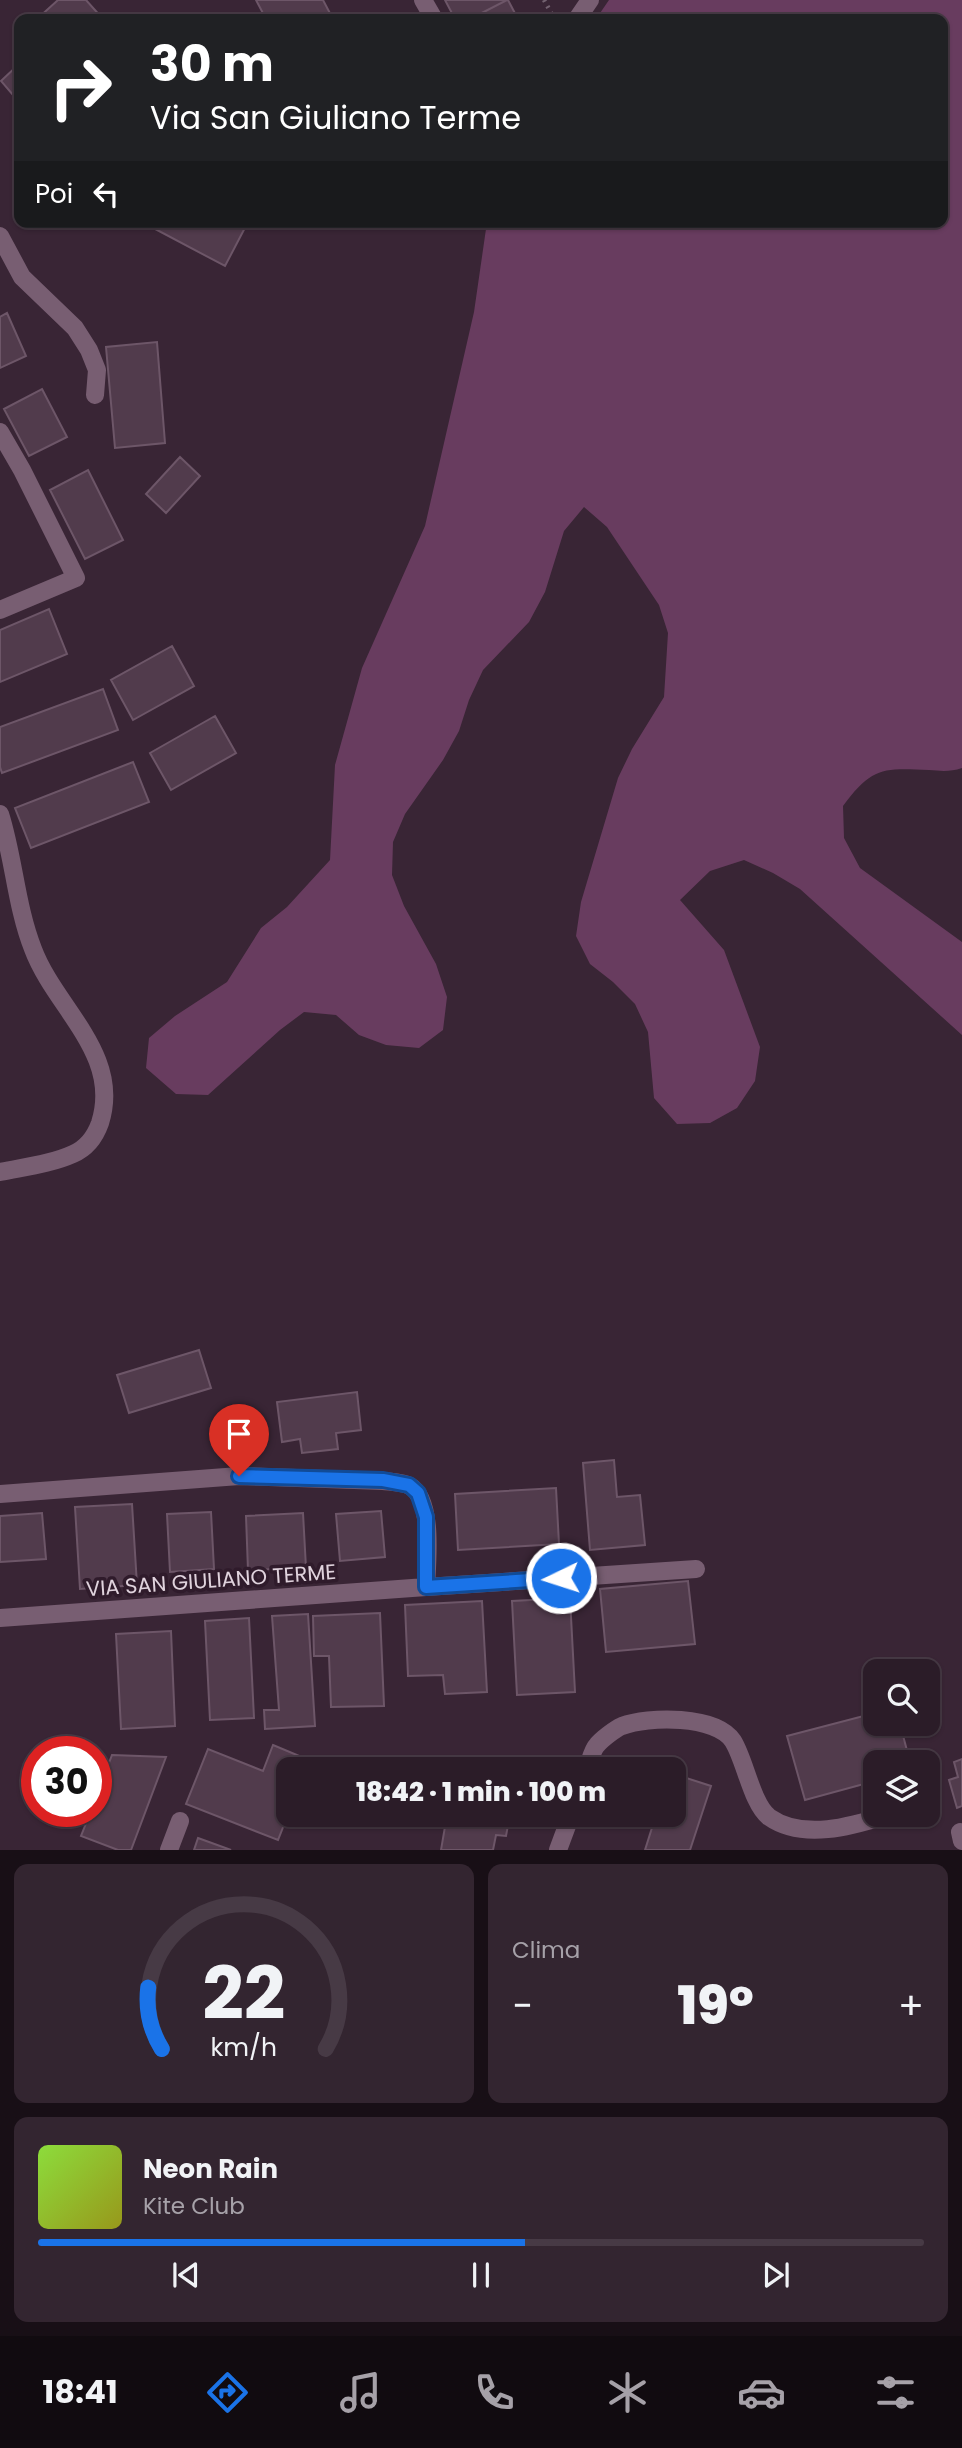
<!DOCTYPE html>
<html lang="it">
<head>
<meta charset="utf-8">
<style>
	body { margin:0; font-family:Poppins,sans-serif; background:#332530; color:#f1f3f6; height:100vh; display:flex; flex-direction:column; font-size:26px; white-space:nowrap }
	* { box-sizing:border-box; margin:0 }
	p { font-size:23px; color:#a6a1a8 }
	.icon { flex:none; width:38px; height:38px; fill:none; stroke:currentColor; stroke-width:2; stroke-linecap:round; stroke-linejoin:round }
	.map { position:relative; height:1850px; overflow:hidden }
	.drawer { display:flex; flex-direction:column; gap:14px; padding:14px; background:#180f16; flex:1 }
	.drawer>* { flex:none }
	.banner { position:absolute; left:14px; top:14px; width:934px; height:214px; border-radius:14px; box-shadow:0 2px 5px #0004,0 0 0 2px #473a45; background:#202124; color:#fff; overflow:hidden }
	.buttons { position:absolute; left:863px; top:1659px; display:grid; gap:14px }
	.buttons a { display:grid; place-items:center; width:77px; height:77px; border-radius:14px; background:#2b1c28; box-shadow:0 2px 5px #0004,0 0 0 2px #473a45; font-size:35px }
	.speed { position:absolute; left:21px; top:1736px; display:flex; gap:14px; font-size:35px; font-weight:700; text-align:center }
	.speed>* { display:grid; place-content:center; width:91px; height:91px; border-radius:50%; background:#2b1c28; box-shadow:0 2px 5px #0004,0 0 0 2px #473a45; line-height:1 }
	.speed .limit { border:10px solid #d22; background:#fff; color:#111 }
	.pin { position:absolute; display:grid; place-items:center; width:60px; height:60px; color:#fff; margin:-72px -30px; border-radius:50% 50% 50% 0; rotate:-45deg; box-shadow:0 0 7px #0007 }
	.pin .icon { rotate:45deg }
	.me { position:absolute; width:77px; margin:-38px; rotate:266deg; stroke-linejoin:round; filter:drop-shadow(0 0 5px #0008) }
	.turn { display:flex; align-items:center; gap:24px; height:147px; padding:0 21px; font-size:32px }
	.turn .icon { width:91px; height:91px; stroke-width:2.5 }
	.turn b { display:block; font-size:49px; line-height:60px }
	.then { display:flex; align-items:center; height:66px; padding:0 21px; background:#0003; gap:14px; font-size:26px }
	.big { font-size:52px; font-weight:800; line-height:1.1 }
	.drawer .card { flex:1; display:flex; flex-direction:column; justify-content:center; gap:10px; min-width:0; padding:0 24px; border-radius:14px; background:#332530 }
	.drawer .dial { align-items:center; gap:0 }
	.dial svg { height:182px; overflow:visible; fill:none; stroke:#473a45; stroke-width:7; stroke-linecap:round; text-anchor:middle }
	.dial text { fill:#f1f3f6; stroke:none }
	.song { display:flex; align-items:center; gap:21px }
	.cover { width:84px; height:84px; border-radius:10px; background:linear-gradient(135deg,hsl(90 70% 55%),hsl(60 70% 35%)) }
	.played { height:7px; border-radius:4px; background:linear-gradient(90deg,#1a73e8 55%,#473a45 55%) }
	.keys { display:flex; justify-content:space-around; direction:ltr }
	.heat { display:flex; justify-content:space-between; align-items:center; font-size:38px; direction:ltr }
	.drawer .tiles { flex:1; display:grid; gap:14px; grid-template-columns:1fr 1fr }
	.card:last-child { grid-column:span 2 }
	.trip { position:absolute; left:276px; top:1757px; width:410px; height:70px; border-radius:14px; background:#2b1c28; box-shadow:0 2px 5px #0004,0 0 0 2px #473a45; font-weight:800; line-height:70px; text-align:center }
	.menu { display:flex; height:112px; justify-content:space-around; align-items:center; background:#110b10; color:#a6a1a8 }
	.menu .icon { width:49px; height:49px }
	.menu .active { color:#1a73e8 }
	.menu b { font-size:32px; color:#f1f3f6 }
	.map>svg:first-child { display:block }
</style>
</head>
<body>
<div class="map">
<svg width="962" height="1850" viewBox="0 0 962 1850">
	<rect width="100%" height="100%" fill="#392535"/>
	<!-- green -->
	<path fill="#683c5f" d="M609 0H962V768C950 772 941 771 929 770 882 768 872 767 843 806L844 838 860 868 962 942V1035L800 889 773 873 744 860 710 871 680 900 724 950 760 1047 755 1081 737 1108 710 1123 677 1124 654 1098 648 1032 635 1004 613 982 590 964 576 936 581 902 618 778 632 749 664 697 668 633 659 605 607 527 584 507 564 531 545 592 529 622 483 670 469 700 459 731 443 760 405 814 393 842 392 875 404 906 436 964 447 997 443 1030 419 1048 386 1045 359 1035 336 1015 304 1012 280 1030 208 1095 176 1094 146 1068 149 1038 175 1016 227 982 261 928 287 907 330 860 335 765 362 668 425 526 474 312 487 222H943V19H596Z"/>
	<!-- building -->
	<path fill="#513b4c" stroke="#6d5668" stroke-width="2" d="M58 0H86L103 19H37Z
		M256 0H323L333 19H266Z
		M445 0H507L470 19H455Z
		M508 0 518 19H470L507 0Z
		M19 64V102L1 81Z
		M142 222H248L225 266Z
		M7 313 26 356 0 368V317Z
		M157 342 165 443 115 448 106 347Z
		M42 389 67 437 29 456 4 409Z
		M180 457 200 476 166 513 146 494Z
		M88 470 123 540 85 559 50 490Z
		M49 609 67 654 0 682V630Z
		M172 646 194 686 133 720 111 680Z
		M103 689 118 730 2 773 0 767V727Z
		M215 716 236 753 171 790 150 753Z
		M133 762 149 802 31 848 15 808Z
		M199 1350 211 1388 129 1413 117 1375Z
		M357 1392 361 1430 336 1433 338 1449 302 1453 300 1439 282 1442 277 1402Z
		M614 1460 617 1497 640 1495 645 1545 590 1550 583 1463Z
		M556 1488 559 1544 458 1550 455 1494Z
		M132 1504 137 1585 80 1589 75 1507Z
		M381 1511 385 1557 340 1561 336 1514Z
		M211 1512 214 1569 170 1572 167 1514Z
		M42 1513 46 1559 0 1562V1516Z
		M303 1513 306 1568 248 1570 246 1516Z
		M688 1581 695 1644 606 1652 600 1589Z
		M570 1598 575 1692 517 1695 512 1601Z
		M482 1601 487 1692 445 1694 443 1675 408 1676 405 1605Z
		M380 1613 384 1706 331 1707 329 1656H314L313 1616Z
		M308 1614 315 1726 265 1729 264 1710H279L272 1616Z
		M249 1618 254 1718 210 1720 205 1621Z
		M171 1631 175 1726 121 1729 116 1634Z
		M875 1713V1724H900L910 1762H875V1781L805 1800 787 1736Z
		M273 1745 309 1760 306 1769H289V1812L278 1840 186 1804 208 1749 263 1771Z
		M112 1755 166 1757 131 1850H118L81 1836 91 1811H96V1797Z
		M962 1759V1806L957 1808 949 1780 958 1777 954 1762Z
		M674 1774 711 1786 690 1850H645L656 1815H674Z
		M447 1815H510L506 1836 496 1835 493 1850H441Z
		M198 1838 231 1850H194Z"/>
	<g fill="none" stroke-linecap="round" stroke-linejoin="round">
		<!-- path -->
		<path stroke="#736270" stroke-width="4.5" stroke-dasharray="2 5" stroke-linecap="butt" d="M544 0 554 18"/>
		<!-- minor -->
		<path stroke="#785e72" stroke-width="18" d="M423 0 434 19
			M577 19 590 0
			M0 236 22 277 75 328 89 350 97 370 95 395
			M0 432 22 470 76 578 0 610
			M0 814C14 858 16 906 33 949 55 1008 122 1054 100 1123 95 1137 87 1148 73 1154 51 1164 24 1167 0 1172
			M0 1494 239 1476 383 1481C392 1482 403 1482 410 1486 434 1500 427 1563 426 1587L0 1618
			M426 1587 696 1569
			M587 1769C590 1762 592 1750 597 1745 602 1739 615 1729 622 1726 648 1716 716 1715 733 1741 745 1760 752 1804 769 1817 803 1841 852 1826 888 1815
			M960 1832 962 1841
			M169 1850 180 1821
			M558 1850 571 1815"/>
	</g>
	<g fill="none" stroke-linecap="round" stroke-linejoin="round">
		<!-- route casing -->
		<g stroke="#114b97" stroke-width="18">
			<path id="route" d="M239 1476 383 1480 409 1485 418 1493 426 1517V1587L561 1578"/>
		</g>
		<!-- route -->
		<use href="#route" stroke="#1a73e8" stroke-width="12"/>
	</g>
	<g text-anchor="middle" dominant-baseline="central" stroke-width="7" stroke-linejoin="round" paint-order="stroke">
		<!-- street labels -->
		<g font-size="21" fill="#e0d3dd" stroke="#2f1b2b">
			<text transform="translate(211 1580) rotate(-4)">VIA SAN GIULIANO TERME</text>
		</g>
	</g>
</svg>
<div class="buttons">
<a><svg class="icon" aria-label="search" viewBox="0 0 24 24"><circle cx="10" cy="10" r="6"/><path d="M15 15l6 6"/></svg></a>
<a><svg class="icon" aria-label="layers" viewBox="0 0 24 24"><path d="M12 4l9 5-9 5-9-5zM3 14l9 5 9-5"/></svg></a>
</div>
<div class="speed"><div class="limit">30</div></div>
<div class="pin" style="left:239px;top:1476px;background:#d93025"><svg class="icon" aria-label="arrive" viewBox="0 0 24 24"><path d="M6 21V4h12l-3 4 3 4H6"/></svg></div>
<svg class="me" style="left:561px;top:1578px" viewBox="-20 -20 40 40"><circle r="17" fill="#1a73e8" stroke="#fff" stroke-width="3"/><path d="M0-11L8 9 0 5-8 9z" fill="#fff"/></svg>
<div class="trip">18:42 · 1 min · 100 m</div>
<div class="banner">
<div class="turn"><svg class="icon" aria-label="right" viewBox="0 0 24 24"><path d="M7 20v-9h11M14 6l5 5-5 5"/></svg><div><b>30 m</b>Via San Giuliano Terme</div></div>
<div class="then">Poi<svg class="icon" aria-label="left" viewBox="0 0 24 24"><path d="M17 20v-9H6M10 6l-5 5 5 5"/></svg></div>
</div>
</div>
<section class="drawer">
<div class="tiles">
<div class="card dial"><svg viewBox="0 0 100 80">
<path d="M14 69A42 42 0 1 1 86 69"/>
<path d="M14 69A42 42 0 0 1 8 42" stroke="#1a73e8"/>
<text x="50" y="56" font-size="32" font-weight="700">22</text>
<text x="50" y="72" font-size="11">km/h</text>
</svg></div>
<div class="card"><p>Clima</p>
<div class="heat"><a>−</a><b class="big">19°</b><a>+</a></div>
</div>
<div class="card">
<div class="song"><i class="cover"></i><div><b>Neon Rain</b><p>Kite Club</p></div></div>
<div class="played"></div>
<div class="keys"><svg class="icon" aria-label="previous" viewBox="0 0 24 24"><path d="M18 5L8 12l10 7zM5 5v14"/></svg><svg class="icon" aria-label="pause" viewBox="0 0 24 24"><path d="M8 5v14M16 5v14"/></svg><svg class="icon" aria-label="next" viewBox="0 0 24 24"><path d="M6 5l10 7-10 7zM19 5v14"/></svg></div>
</div>
</div>
</section>
<nav class="menu">
<b>18:41</b>
<svg class="icon active" aria-label="directions" viewBox="0 0 24 24"><path d="M12 3l9 9-9 9-9-9zM9 14v-3h6M13 9l2 2-2 2"/></svg>
<svg class="icon" aria-label="music" viewBox="0 0 24 24"><path d="M9 18V5l10-2v13"/><circle cx="6" cy="18" r="3"/><circle cx="16" cy="16" r="3"/></svg>
<svg class="icon" aria-label="phone" viewBox="0 0 24 24"><path d="M5 4h4l2 5-3 2q2 4 5 5l2-3 5 2v4C11 20 4 13 5 4z"/></svg>
<svg class="icon" aria-label="climate" viewBox="0 0 24 24"><path d="M12 3v18M4 7l16 10M4 17L20 7"/></svg>
<svg class="icon" aria-label="car" viewBox="0 0 24 24"><path d="M5 17H2v-5l4-1 3-4h7l3 4 3 1v5h-3M9 17h6M6 11h13"/><circle cx="7" cy="17" r="2"/><circle cx="17" cy="17" r="2"/></svg>
<svg class="icon" aria-label="filters" viewBox="0 0 24 24"><path d="M4 7h16M4 17h16"/><circle cx="9" cy="7" r="2"/><circle cx="15" cy="17" r="2"/></svg>
</nav>
</body>
</html>
